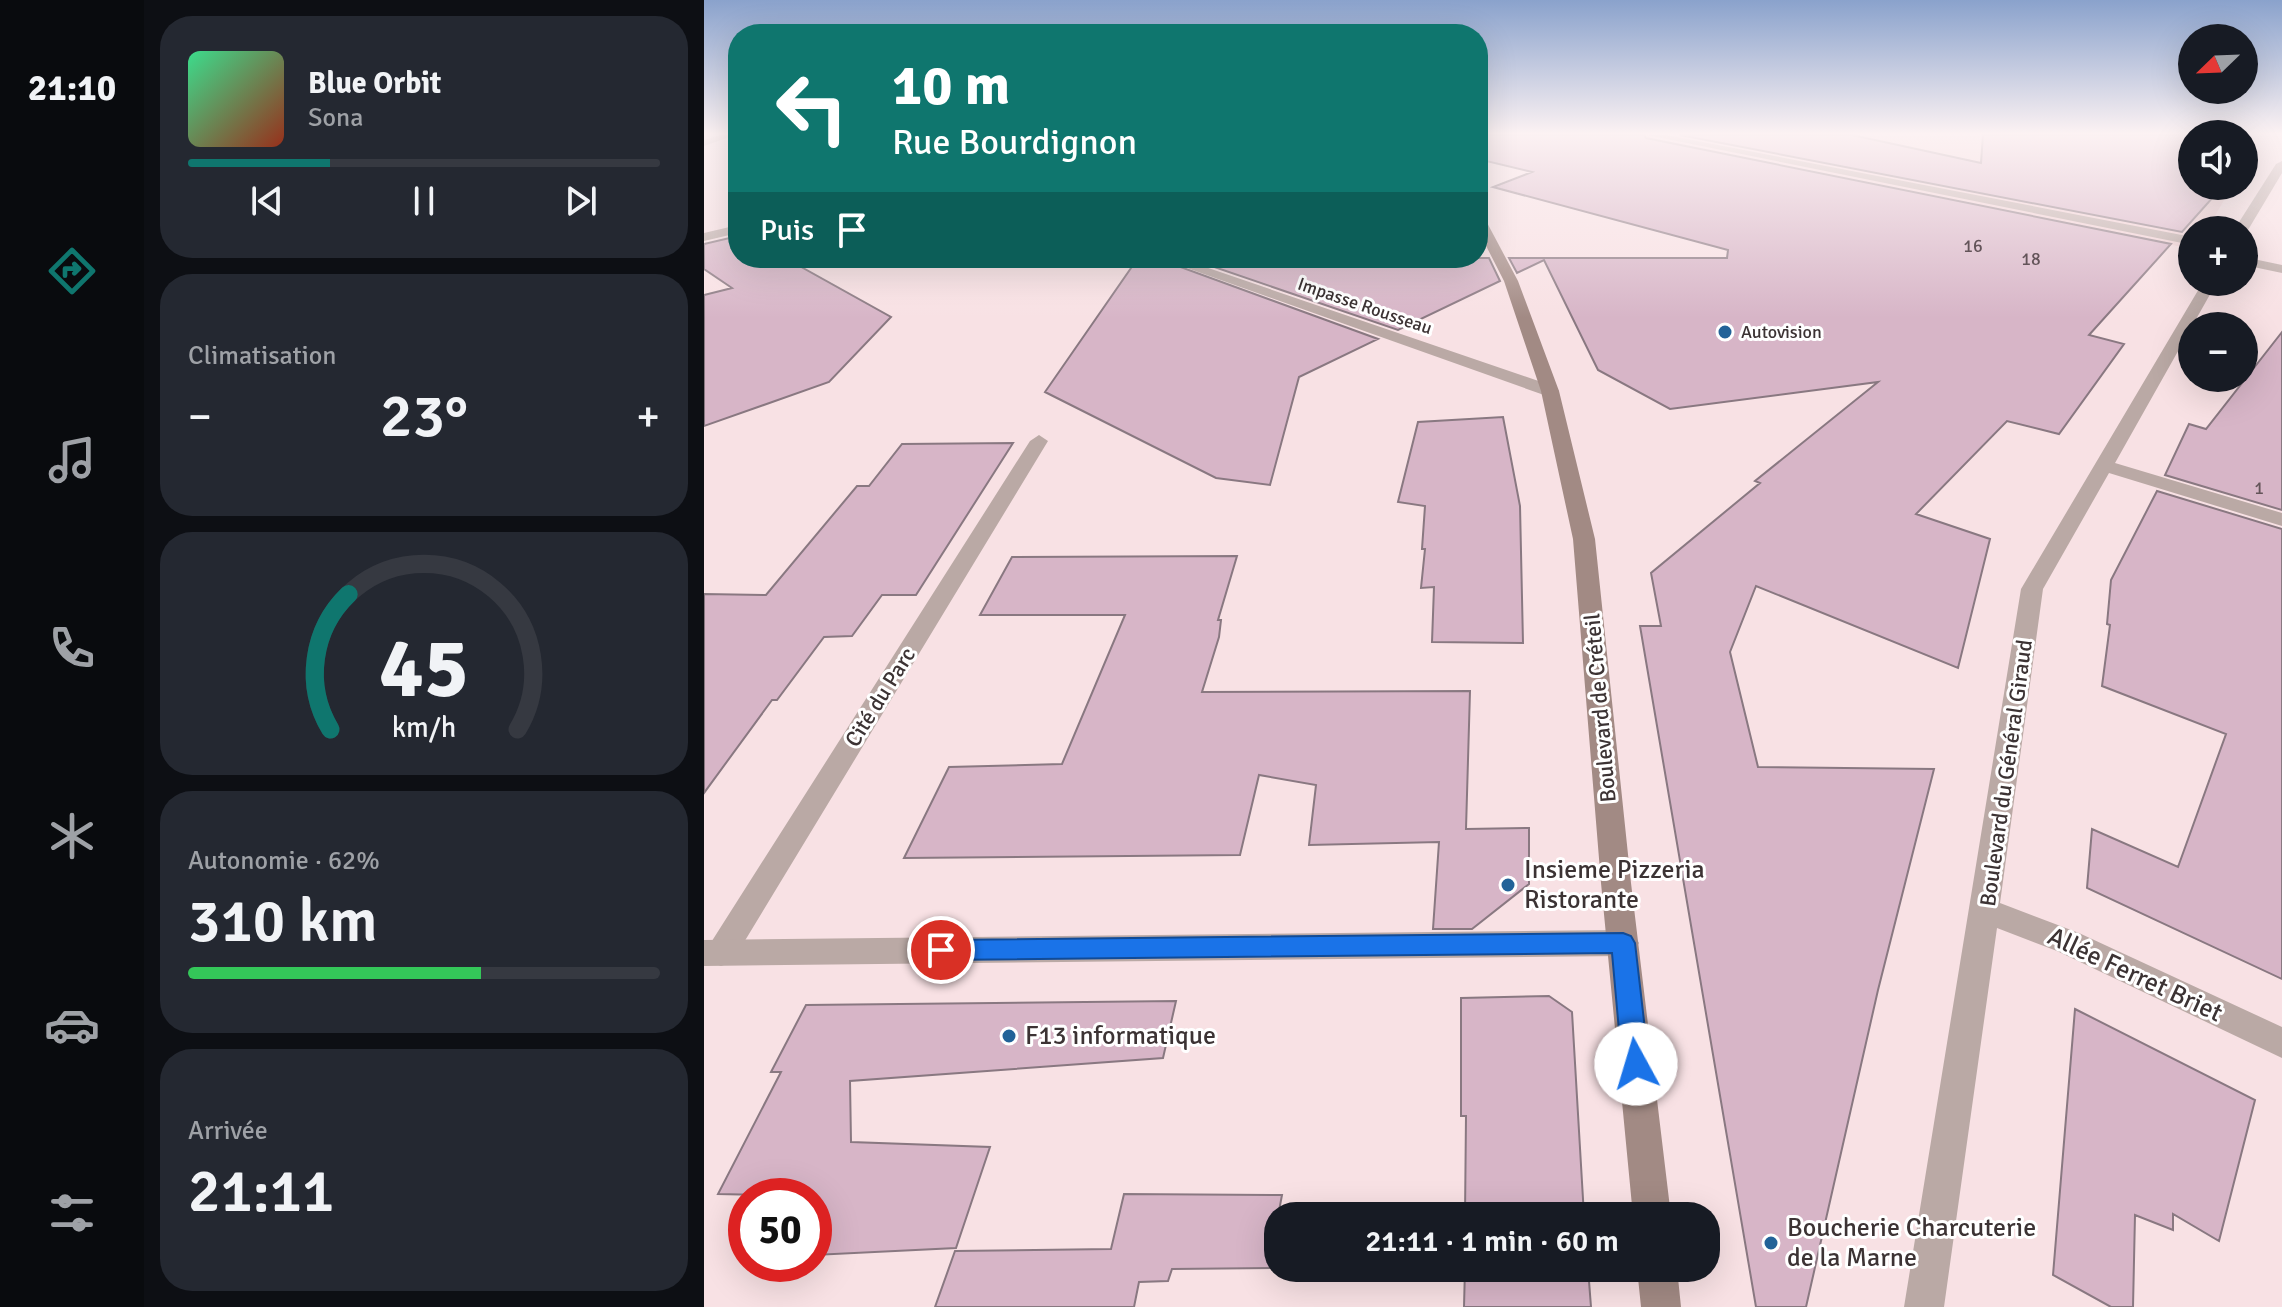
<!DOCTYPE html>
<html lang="fr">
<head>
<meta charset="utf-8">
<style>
	body { margin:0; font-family:Signika,sans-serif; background:#242831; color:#f1f3f6; height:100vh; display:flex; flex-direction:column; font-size:30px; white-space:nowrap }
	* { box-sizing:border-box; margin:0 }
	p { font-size:26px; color:#9ea1a6 }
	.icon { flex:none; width:44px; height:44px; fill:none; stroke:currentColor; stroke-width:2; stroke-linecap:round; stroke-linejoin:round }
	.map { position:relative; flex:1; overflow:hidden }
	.panel { display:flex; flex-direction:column; gap:16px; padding:16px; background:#0d0f14; width:560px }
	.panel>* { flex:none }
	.banner { position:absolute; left:24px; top:24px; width:760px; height:244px; border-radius:32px; box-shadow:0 8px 32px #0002; background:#0f766e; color:#fff; overflow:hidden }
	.needle { width:52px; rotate:247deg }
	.tools { position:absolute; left:1474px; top:24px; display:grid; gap:16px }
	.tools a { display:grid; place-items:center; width:80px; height:80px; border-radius:50%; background:#171b24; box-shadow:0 8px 32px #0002; font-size:40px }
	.speed { position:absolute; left:24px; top:1178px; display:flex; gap:16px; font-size:40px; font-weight:700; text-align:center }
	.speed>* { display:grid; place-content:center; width:104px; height:104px; border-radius:50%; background:#171b24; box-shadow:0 8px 32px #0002; line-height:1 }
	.speed .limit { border:12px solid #d22; background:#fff; color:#111 }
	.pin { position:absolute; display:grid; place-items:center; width:68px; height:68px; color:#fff; margin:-34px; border:4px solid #fff; border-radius:50%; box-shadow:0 2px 8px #0007 }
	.me { position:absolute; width:88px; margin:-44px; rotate:354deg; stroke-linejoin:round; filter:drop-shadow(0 0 6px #0008) }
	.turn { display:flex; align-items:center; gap:28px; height:168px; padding:0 32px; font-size:36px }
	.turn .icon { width:104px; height:104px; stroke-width:2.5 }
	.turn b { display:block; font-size:56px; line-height:68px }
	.then { display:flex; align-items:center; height:76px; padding:0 32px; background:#0003; gap:16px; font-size:30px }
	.big { font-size:60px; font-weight:600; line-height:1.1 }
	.panel .tile { flex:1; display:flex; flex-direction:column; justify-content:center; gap:12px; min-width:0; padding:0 28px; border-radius:32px; background:#242831 }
	.panel .dial { align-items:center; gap:0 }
	.dial svg { height:208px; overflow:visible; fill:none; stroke:#363941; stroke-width:7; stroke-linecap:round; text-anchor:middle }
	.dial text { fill:#f1f3f6; stroke:none }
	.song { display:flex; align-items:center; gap:24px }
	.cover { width:96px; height:96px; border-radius:12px; background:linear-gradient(135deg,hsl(150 70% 55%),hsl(10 70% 35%)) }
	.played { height:8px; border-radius:4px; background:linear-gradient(90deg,#0f766e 30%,#363941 30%) }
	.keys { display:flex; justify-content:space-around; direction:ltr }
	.heat { display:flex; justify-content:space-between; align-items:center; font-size:44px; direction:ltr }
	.charge { height:12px; border-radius:6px; background:linear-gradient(90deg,#34c759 62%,#363941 0) }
	.trip { position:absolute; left:560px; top:1202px; width:456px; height:80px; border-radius:32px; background:#171b24; box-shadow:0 8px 32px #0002; font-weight:600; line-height:80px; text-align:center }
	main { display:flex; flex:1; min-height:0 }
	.menu { display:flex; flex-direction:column; width:144px; justify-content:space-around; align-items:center; background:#090b0e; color:#9ea1a6 }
	.menu .icon { width:56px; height:56px }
	.menu .current { color:#0f766e }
	.menu b { font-size:36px; color:#f1f3f6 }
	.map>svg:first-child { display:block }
</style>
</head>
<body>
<main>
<nav class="menu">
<b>21:10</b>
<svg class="icon current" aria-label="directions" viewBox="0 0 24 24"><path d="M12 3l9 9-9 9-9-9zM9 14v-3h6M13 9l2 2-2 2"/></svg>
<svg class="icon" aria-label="music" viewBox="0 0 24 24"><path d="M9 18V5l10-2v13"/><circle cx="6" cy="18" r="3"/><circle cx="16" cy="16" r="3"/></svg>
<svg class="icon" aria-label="phone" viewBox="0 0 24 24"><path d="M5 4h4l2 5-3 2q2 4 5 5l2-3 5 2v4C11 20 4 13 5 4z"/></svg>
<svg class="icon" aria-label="climate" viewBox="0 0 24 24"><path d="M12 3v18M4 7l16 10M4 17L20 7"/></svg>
<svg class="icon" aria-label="car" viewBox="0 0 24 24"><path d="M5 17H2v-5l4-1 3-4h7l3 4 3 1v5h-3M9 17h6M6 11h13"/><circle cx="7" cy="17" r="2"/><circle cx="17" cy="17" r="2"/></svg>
<svg class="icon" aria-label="filters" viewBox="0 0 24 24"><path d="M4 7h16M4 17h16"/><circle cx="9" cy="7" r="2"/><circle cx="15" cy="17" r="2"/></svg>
</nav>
<section class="panel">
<div class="tile">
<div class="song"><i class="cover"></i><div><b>Blue Orbit</b><p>Sona</p></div></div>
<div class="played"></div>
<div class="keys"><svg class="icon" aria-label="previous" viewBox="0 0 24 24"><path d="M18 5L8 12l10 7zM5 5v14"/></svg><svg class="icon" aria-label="pause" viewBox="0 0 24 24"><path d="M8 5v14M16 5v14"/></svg><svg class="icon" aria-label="next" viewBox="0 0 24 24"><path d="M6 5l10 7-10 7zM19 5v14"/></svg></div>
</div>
<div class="tile"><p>Climatisation</p>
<div class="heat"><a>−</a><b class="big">23°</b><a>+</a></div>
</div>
<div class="tile dial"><svg viewBox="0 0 100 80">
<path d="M14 69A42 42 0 1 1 86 69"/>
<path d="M14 69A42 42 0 0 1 21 17" stroke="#0f766e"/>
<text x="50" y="56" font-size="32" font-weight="700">45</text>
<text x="50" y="72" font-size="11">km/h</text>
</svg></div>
<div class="tile"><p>Autonomie · 62%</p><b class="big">310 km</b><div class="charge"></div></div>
<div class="tile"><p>Arrivée</p><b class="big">21:11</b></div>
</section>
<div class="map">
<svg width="1578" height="1307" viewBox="0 0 1578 1307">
	<rect width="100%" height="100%" fill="#f8e1e4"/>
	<!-- built -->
	<path fill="#f1d2d5" d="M926 135H1384L1488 151V186H1528L1503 230H1488V249Z"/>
	<!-- building -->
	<path fill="#d7b5c7" stroke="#897881" stroke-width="2" d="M774 135H940L942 138 1467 244 1385 335 1420 344 1355 434 1303 421 1212 514 1286 539 1254 668 1052 586 1026 652 1054 767 1230 769 1174 990 1102 1307H1052L936 626H957L947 573 1056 483 1051 481 1174 382 966 409 894 370 840 260 813 273 805 258H1023L1024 250 789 187 828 172 774 159Z
		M976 135H1148L1277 163 1279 135H1488V186H1519L1478 232Z
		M34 236V258H81L187 317 125 382 0 426V295L28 288 0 269V244Z
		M434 258H452L674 339 595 377 566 485 512 478 341 392Z
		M484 258H785L796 281 694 330Z
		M1578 332V510L1461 475 1485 424 1502 429Z
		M799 417 816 506 819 643 728 642 730 587 717 588 721 549H718L721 506 694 502 714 422Z
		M309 443 212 595H178L148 636 120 637 73 700H68L0 793V594L62 595 153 486H165L198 444Z
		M1453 491 1578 529V979L1383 888 1388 829 1474 867 1522 734 1398 686 1406 625 1403 624 1407 580Z
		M533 556 514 620H517L515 637 498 692 766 691 762 829 825 828V884L768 929H729L735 842 605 845 612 785 555 775 536 855 200 858 245 767 358 764 421 615H276L308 557Z
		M845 996 868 1012 880 1216H761L762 1116H757V998Z
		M472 1001 459 1058 146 1081 147 1142 286 1147 252 1248 110 1255V1196L14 1194 77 1072H67L102 1005Z
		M1371 1009 1551 1100 1515 1241 1469 1214V1230L1431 1215 1429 1307H1407L1349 1275Z
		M420 1194 578 1195 574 1216V1268L468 1269 464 1281 435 1282 430 1307H231L251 1251 407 1249Z
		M761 1268H884L887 1307H760Z"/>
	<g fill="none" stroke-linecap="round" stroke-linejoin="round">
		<!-- service -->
		<path fill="#baa9a5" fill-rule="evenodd" d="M943 135H962L1488 237V245Z"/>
		<!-- minor -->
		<path fill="#baa9a5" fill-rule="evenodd" d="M16 135H31L0 146V140Z
			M1578 161V173L1544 230 1540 233V230H1530L1572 164Z
			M34 225V233L0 241V233Z
			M1540 257 1578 265V273L1540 265Z
			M455 258H475L852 387 855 391 846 396 840 395Z
			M1499 282H1513L1411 463 1578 513V526L1405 473 1339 589 1296 903 1375 933 1578 1027V1058L1353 951 1293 928 1240 1307H1200L1317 589Z
			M335 435 344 441 28 962 17 966 6 962 1 953 6 944 326 441Z"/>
		<!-- tertiary -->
		<path fill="#baa9a5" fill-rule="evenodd" d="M919 930 930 934 935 943 930 952 919 956 0 966V940Z"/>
		<!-- secondary -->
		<path fill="#a28a84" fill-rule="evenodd" d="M774 213 780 217 814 281 855 391 891 539 927 883 967 1216H929L897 883 869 539 837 391 800 281 774 230Z
			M933 1268H973L977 1307H937Z"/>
	</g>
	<!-- sky -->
	<linearGradient id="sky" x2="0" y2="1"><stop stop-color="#8aa2cc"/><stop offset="0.42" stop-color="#fcf2f3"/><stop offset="1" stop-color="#fcf2f3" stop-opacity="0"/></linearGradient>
	<rect width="1578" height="318" fill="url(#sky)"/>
	<!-- route -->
	<path fill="#1a73e8" stroke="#114b97" stroke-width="2" d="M919 933 927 936 931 943 945 1064 941 1073 932 1076 922 1073 918 1064 908 953 237 960 228 957 225 950 228 943 237 940Z"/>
	<!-- markers -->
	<g fill="#226298" stroke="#fff" stroke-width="3">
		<circle cx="1021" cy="332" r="8"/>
		<circle cx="804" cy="885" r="8"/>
		<circle cx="305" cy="1036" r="8"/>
		<circle cx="1067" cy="1243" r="8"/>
	</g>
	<g text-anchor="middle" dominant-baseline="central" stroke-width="6" stroke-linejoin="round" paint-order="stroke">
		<!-- number labels -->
		<g font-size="18" fill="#635459">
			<text x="1269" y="246">16</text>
			<text x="1327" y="259">18</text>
			<text x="1555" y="488">1</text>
		</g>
		<!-- far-street labels -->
		<g font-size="18" fill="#3c3334" stroke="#fff">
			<text transform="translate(661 306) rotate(19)">Impasse Rousseau</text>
		</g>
		<!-- far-poi labels -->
		<g font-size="18" fill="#3c3334" stroke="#fff" text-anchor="start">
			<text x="1037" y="332">Autovision</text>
		</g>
		<!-- street labels -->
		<g font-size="22" fill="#3c3334" stroke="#fff">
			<text transform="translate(176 697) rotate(-58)">Cité du Parc</text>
			<text transform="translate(896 708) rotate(-95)">Boulevard de Créteil</text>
			<text transform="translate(1302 773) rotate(-82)">Boulevard du Général Giraud</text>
		</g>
		<!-- near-poi labels -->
		<g font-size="26" fill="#3c3334" stroke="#fff" text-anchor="start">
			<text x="820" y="870">Insieme Pizzeria<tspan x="820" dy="30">Ristorante</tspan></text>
			<text x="321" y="1036">F13 informatique</text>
			<text x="1083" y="1228">Boucherie Charcuterie<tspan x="1083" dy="30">de la Marne</tspan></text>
		</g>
		<!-- near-street labels -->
		<g font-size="26" fill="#3c3334" stroke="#fff">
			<text transform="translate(1431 975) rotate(25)">Allée Ferret Briet</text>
		</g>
	</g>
</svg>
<div class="tools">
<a><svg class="needle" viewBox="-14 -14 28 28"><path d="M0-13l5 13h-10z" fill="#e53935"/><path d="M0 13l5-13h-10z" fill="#9ea1a6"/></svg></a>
<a><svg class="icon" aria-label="sound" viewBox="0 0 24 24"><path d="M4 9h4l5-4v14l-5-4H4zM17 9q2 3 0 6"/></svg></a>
<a>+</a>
<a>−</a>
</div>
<div class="speed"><div class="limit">50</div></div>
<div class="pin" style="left:237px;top:950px;background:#d93025"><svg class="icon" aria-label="arrive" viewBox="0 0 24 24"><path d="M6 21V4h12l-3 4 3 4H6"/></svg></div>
<svg class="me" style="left:932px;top:1064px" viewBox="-20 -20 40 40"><circle r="19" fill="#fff"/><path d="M0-13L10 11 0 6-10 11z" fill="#1a73e8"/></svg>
<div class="trip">21:11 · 1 min · 60 m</div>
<div class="banner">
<div class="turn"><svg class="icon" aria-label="left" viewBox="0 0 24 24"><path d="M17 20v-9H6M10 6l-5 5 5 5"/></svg><div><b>10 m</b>Rue Bourdignon</div></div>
<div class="then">Puis<svg class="icon" aria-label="arrive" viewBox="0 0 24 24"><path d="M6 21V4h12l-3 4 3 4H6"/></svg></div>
</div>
</div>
</main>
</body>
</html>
